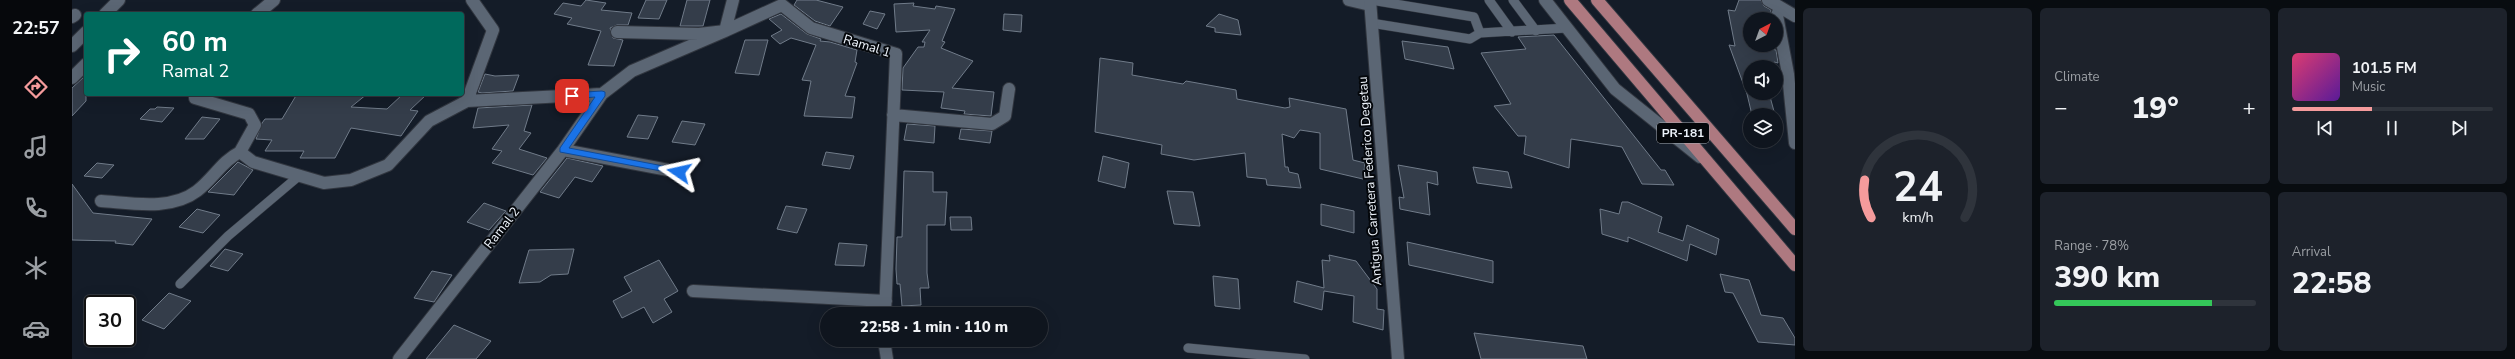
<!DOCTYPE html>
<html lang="en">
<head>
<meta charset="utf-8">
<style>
	body { margin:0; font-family:"Nunito Sans",sans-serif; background:#1d222b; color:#f1f3f6; height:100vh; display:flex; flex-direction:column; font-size:15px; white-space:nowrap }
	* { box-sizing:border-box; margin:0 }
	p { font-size:13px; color:#9b9fa4 }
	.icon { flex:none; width:22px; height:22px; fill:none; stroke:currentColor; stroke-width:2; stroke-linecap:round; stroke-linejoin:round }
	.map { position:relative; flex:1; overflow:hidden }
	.side { display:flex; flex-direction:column; gap:8px; padding:8px; background:#080c10; width:720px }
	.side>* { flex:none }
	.hud { position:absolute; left:12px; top:12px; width:380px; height:84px; border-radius:4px; box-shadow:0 4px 16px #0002,0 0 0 1px #2f343c; background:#00695c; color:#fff; overflow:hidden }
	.needle { width:26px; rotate:41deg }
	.buttons { position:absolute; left:1671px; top:12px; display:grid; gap:8px }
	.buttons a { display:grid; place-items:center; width:40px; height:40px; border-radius:50%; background:#0f151e; box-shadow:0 4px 16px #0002,0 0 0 1px #2f343c; font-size:20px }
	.speed { position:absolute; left:12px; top:295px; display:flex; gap:8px; font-size:20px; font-weight:700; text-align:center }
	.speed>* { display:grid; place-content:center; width:52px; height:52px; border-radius:50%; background:#0f151e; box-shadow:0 4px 16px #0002,0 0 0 1px #2f343c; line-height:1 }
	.speed .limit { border:2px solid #111; border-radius:6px; background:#fff; color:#111 }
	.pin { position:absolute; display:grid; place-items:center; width:34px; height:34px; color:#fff; margin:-17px; border-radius:8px; box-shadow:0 2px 6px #0006 }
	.me { position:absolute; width:44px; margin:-22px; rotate:281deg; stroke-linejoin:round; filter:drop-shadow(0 0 3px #0008) }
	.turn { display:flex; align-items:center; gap:14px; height:84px; padding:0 12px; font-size:18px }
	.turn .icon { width:52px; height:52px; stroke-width:2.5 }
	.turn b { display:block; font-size:28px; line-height:34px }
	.big { font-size:30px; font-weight:800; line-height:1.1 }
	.side .tile { flex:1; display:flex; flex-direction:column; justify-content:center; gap:6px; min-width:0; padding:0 14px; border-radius:6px; background:#1d222b }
	.side .dial { align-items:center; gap:0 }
	.dial svg { height:104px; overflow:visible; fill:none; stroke:#2f343c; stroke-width:7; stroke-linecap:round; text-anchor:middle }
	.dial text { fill:#f1f3f6; stroke:none }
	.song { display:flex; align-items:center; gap:12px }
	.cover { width:48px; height:48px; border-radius:6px; background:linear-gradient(135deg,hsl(340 70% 55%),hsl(270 70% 35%)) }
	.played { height:4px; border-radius:2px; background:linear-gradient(90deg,#f59b9c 40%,#2f343c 40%) }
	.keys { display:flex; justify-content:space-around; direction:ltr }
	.heat { display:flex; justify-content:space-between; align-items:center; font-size:22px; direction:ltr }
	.charge { height:6px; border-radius:3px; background:linear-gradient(90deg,#34c759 78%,#2f343c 0) }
	.side .tiles { flex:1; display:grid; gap:8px; grid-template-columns:repeat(3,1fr) }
	.tile:first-child { grid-row:span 2 }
	.trip { position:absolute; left:748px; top:307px; width:228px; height:40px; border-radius:20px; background:#0f151e; box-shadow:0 4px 16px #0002,0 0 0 1px #2f343c; font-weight:800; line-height:40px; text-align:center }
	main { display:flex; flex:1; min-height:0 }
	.dock { display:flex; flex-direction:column; width:72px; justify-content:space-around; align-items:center; background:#06080c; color:#9b9fa4 }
	.dock .icon { width:28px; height:28px }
	.dock .current { color:#f59b9c }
	.dock b { font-size:18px; color:#f1f3f6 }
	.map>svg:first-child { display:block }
</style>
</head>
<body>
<main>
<nav class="dock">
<b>22:57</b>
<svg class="icon current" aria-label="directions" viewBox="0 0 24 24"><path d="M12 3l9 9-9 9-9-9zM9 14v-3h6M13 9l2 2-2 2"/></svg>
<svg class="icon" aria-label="music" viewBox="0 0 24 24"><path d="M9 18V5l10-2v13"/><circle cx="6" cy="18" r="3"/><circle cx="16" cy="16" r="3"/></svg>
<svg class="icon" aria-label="phone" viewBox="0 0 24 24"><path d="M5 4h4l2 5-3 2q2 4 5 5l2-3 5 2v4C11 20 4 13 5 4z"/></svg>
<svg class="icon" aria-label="climate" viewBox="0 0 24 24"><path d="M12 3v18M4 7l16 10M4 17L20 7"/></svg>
<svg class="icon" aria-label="car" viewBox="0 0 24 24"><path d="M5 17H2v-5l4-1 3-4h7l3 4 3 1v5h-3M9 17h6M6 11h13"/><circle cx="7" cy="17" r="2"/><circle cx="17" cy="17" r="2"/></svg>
</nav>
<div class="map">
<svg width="1723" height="359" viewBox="0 0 1723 359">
	<rect width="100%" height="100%" fill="#141c28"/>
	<!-- building -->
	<path fill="#343d4a" stroke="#707b89" d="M514 0 534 3 529 10 560 13 556 25H545L538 28 541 38 551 40 542 66 516 65 529 31 495 24 500 18 482 14 491 3 509 6Z
		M574 0H595L587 19 566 18Z
		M615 0H638L631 26H608Z
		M725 0H744L771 7 758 26 743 21 722 5Z
		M1667 0H1689L1692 6 1699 10 1698 19H1678V45H1698L1699 49 1704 50 1706 63 1702 62 1703 65 1685 63 1688 67H1678V93H1697L1703 115H1680L1675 94 1657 45 1663 46 1656 10 1663 11Z
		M842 3 841 6 863 9 864 6 883 9 870 41 873 42 869 48 901 61 880 88 922 92 919 116 892 114 893 111 869 108 872 92 830 90 831 68 846 47H852L853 42H850L858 30 824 32 822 4Z
		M798 11 813 14 805 29 791 24Z
		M709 14 735 34 749 39 748 41 758 42 785 50 783 62 785 63 773 96 783 97 780 118 732 116 739 81 730 80 744 45 719 38 708 44 699 36 710 30 697 19Z
		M932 14 950 15 949 32 931 30Z
		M1147 14 1166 20 1169 35 1143 32V28L1134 26Z
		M1482 35 1589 170H1593L1602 185 1570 184 1550 147 1499 139 1497 168 1452 154 1454 136H1446L1422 106 1439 104 1409 53 1454 49 1446 37Z
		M673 40H696L687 75 663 73Z
		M1330 41 1376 47 1382 69 1333 59Z
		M1028 58 1061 63 1060 75 1111 84 1114 81 1164 90 1165 99 1213 108 1218 107 1217 98 1274 109 1281 160 1293 163 1291 179 1248 169V133L1228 130 1222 138 1210 134 1213 167H1216L1217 172 1226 174 1229 188 1195 185 1194 179 1175 177 1173 153 1122 160 1089 154 1090 145 1023 132Z
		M413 74 423 76 447 75 441 91 410 93 406 92Z
		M14 75V101L0 116V88Z
		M225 94H295L279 107 315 109 331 94H355L338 110 346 111 329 136 279 128 263 158H228L232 151H193L200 140 184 139 190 123 193 119H210Z
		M460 105 452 131 459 133 447 149 475 158 461 175 420 163 430 151 420 149 437 125 401 128 406 108Z
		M85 107 102 108 90 122 68 119 78 109H83Z
		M566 115 586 117 576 139 555 137Z
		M130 117 148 119 132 139H113Z
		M610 121 633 124 623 145 600 142Z
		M835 124 863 126 862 143 832 140Z
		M889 129 920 131 918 143 887 139Z
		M754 152 782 156 778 169 750 165Z
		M1031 156 1057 163 1053 188 1026 181Z
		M495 158 531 166 520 182 503 177 487 198 468 192Z
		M166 162 181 170 162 195 136 192Z
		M25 163 42 165 30 178 12 176Z
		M1326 165 1365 172 1366 185 1355 182 1358 215 1328 209 1327 197 1332 198Z
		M1401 167 1436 172 1440 188 1405 183Z
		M832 171 861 172V192H875L873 225H855V273L857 288H848L849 305 830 306 828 284H825L824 269 825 237H830Z
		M0 184 21 213 80 219 61 245 43 243 44 241 0 240Z
		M1095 191 1121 192 1128 226 1102 224Z
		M1550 202H1556L1590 217 1586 232 1611 241 1615 225 1647 239 1644 255 1618 244 1615 261 1556 237V242L1530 234 1528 209 1547 214Z
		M412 203 434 211 417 230 395 222Z
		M1249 204 1282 211V233L1249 225Z
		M714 206 735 209 725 233 705 229Z
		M125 209 148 215 131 233 107 227Z
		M878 217H899L900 230H879Z
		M1335 242 1421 261V283L1337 265Z
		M767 243 795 245 792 266 763 265Z
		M153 249 171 254 156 271 138 266Z
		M502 249 496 274 479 275 468 282 447 283 457 250Z
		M1257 255 1284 261 1305 289V309L1312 310 1311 330 1281 322 1282 296 1252 291 1250 310 1222 302 1225 281 1252 288 1250 260 1258 261Z
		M587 260 606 291 592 299 600 312 581 323 572 307 550 318 541 301 560 291 552 277Z
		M360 271 380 275 362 302 342 298Z
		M1648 274 1677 280 1689 315 1711 318 1723 338V345L1686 342 1661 293 1653 292Z
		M1141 276 1166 279 1168 309 1143 306Z
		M97 293 119 301 92 329 70 320Z
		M382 325 419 341 404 359H354Z
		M1402 333 1511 346 1515 359H1409Z"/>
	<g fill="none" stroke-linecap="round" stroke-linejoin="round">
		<!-- lane casing -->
		<g stroke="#31363f" stroke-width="10">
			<path id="lane" d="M1299 0 1402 17 1408 33 1398 39 1299 23
				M1417 0 1440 32
				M1441 0 1464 31
				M1408 33 1495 28
				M108 284 156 236 228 175
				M1116 348 1233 359"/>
		</g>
		<!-- street casing -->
		<g stroke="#31363f" stroke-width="14">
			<path id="street" d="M1277 0 1298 5
				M1696 0 1723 16
				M1708 8 1705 15 1716 74 1723 143
				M33 14 47 0
				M185 14 202 0
				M0 17 3 15
				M545 32 627 34 653 31 710 5 739 28 824 54 813 314
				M0 46 14 32
				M0 78 14 64
				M123 94V98L177 114 183 125 168 152 181 162 252 183 279 180 316 165 357 121 395 101 530 94 560 71 653 31 661 0
				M395 101 421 30 400 0
				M821 115 920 124 933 116 937 89
				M491 150 607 172
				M29 201C59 203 99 211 125 191 141 179 150 161 168 152
				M621 291 814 301
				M812 340 815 359
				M327 359 491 150 530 94"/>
		</g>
		<!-- secondary casing -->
		<g stroke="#31363f" stroke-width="14">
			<path id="secondary" d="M1298 0 1326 359
				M1473 0 1543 89 1628 157"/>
		</g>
		<!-- primary casing -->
		<g stroke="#31363f" stroke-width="14">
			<path id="primary" d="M1498 0 1723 265
				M1525 0 1723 229"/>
		</g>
		<!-- lane -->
		<use href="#lane" stroke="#5b6674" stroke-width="9"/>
		<!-- street -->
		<use href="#street" stroke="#5b6674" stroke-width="12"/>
		<!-- secondary -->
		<use href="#secondary" stroke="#5b6674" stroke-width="12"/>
		<!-- primary -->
		<use href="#primary" stroke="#ae7980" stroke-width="12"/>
	</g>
	<!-- route -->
	<path fill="#1a73e8" stroke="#114b97" d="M530 91 533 92V96L497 148 607 169 610 170V175L488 152V148L523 97 500 99 497 98V93Z"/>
	<g text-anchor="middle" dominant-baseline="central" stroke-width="4" stroke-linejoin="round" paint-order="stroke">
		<!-- shield labels -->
		<rect fill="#04070b" stroke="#a8adb4" stroke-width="1" x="1585" y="123" width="52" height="20" rx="3"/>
		<g font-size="12" font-weight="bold" fill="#eef4fc">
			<text x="1611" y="133">PR-181</text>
		</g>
		<!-- street labels -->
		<g font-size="13" fill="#eef4fc" stroke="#04070b">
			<text transform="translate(795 46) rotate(17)">Ramal 1</text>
			<text transform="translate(1298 181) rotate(-94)">Antigua Carretera Federico Degetau</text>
			<text transform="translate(430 228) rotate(-52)">Ramal 2</text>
		</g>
	</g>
</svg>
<div class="buttons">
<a><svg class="needle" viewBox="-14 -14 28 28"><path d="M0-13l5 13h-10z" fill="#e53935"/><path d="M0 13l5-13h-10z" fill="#9b9fa4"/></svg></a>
<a><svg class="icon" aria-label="sound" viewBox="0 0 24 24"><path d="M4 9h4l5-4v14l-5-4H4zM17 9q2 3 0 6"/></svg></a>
<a><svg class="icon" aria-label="layers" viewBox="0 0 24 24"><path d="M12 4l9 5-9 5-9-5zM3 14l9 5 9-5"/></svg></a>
</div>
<div class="speed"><div class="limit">30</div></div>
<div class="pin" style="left:500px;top:96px;background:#d93025"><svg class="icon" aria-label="arrive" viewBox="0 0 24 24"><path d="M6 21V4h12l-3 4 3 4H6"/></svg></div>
<svg class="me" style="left:607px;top:172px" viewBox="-20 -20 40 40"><path d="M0-17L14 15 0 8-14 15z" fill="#1a73e8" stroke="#fff" stroke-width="4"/></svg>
<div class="trip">22:58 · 1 min · 110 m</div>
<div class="hud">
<div class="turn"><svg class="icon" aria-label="right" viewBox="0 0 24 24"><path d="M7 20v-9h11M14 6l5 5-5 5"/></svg><div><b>60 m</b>Ramal 2</div></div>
</div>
</div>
<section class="side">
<div class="tiles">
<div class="tile dial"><svg viewBox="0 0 100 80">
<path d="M14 69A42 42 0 1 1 86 69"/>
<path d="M14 69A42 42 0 0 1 9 40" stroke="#f59b9c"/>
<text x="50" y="56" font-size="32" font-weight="700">24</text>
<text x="50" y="72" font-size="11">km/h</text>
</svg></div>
<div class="tile"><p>Climate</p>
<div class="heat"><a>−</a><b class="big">19°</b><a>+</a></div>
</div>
<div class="tile">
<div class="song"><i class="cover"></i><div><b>101.5 FM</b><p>Music</p></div></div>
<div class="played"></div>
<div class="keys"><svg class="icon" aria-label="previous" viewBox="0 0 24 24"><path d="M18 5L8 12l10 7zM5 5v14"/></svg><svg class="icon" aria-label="pause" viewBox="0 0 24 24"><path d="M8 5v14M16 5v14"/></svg><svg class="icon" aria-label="next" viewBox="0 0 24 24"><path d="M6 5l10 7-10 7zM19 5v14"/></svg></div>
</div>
<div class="tile"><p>Range · 78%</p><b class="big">390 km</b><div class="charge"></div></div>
<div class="tile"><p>Arrival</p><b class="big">22:58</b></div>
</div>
</section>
</main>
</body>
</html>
